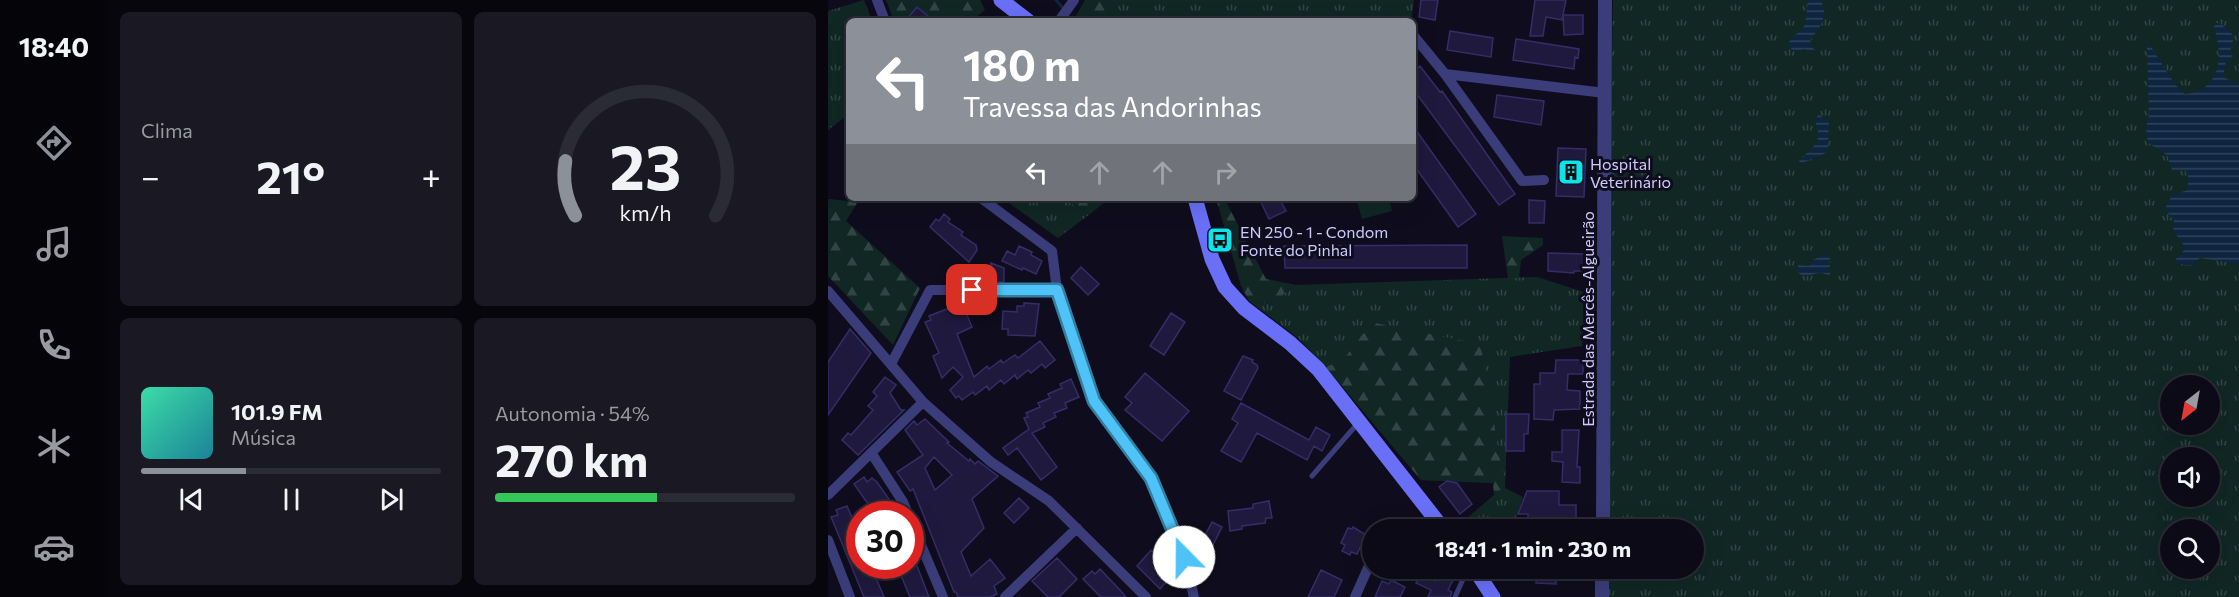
<!DOCTYPE html>
<html lang="pt">
<head>
<meta charset="utf-8">
<style>
	body { margin:0; font-family:Commissioner,sans-serif; background:#191823; color:#f1f3f6; height:100vh; display:flex; flex-direction:column; font-size:22px; white-space:nowrap }
	* { box-sizing:border-box; margin:0 }
	p { font-size:20px; color:#9a9aa1 }
	.icon { flex:none; width:33px; height:33px; fill:none; stroke:currentColor; stroke-width:2; stroke-linecap:round; stroke-linejoin:round }
	.map { position:relative; flex:1; overflow:hidden }
	.side { display:flex; flex-direction:column; gap:12px; padding:12px; background:#06060c; width:720px }
	.side>* { flex:none }
	.guide { position:absolute; left:18px; top:18px; width:570px; height:183px; border-radius:9px; box-shadow:0 6px 24px #0002,0 0 0 2px #2b2b35; background:#8c9099; color:#fff; overflow:hidden }
	.needle { width:39px; rotate:211deg }
	.fabs { position:absolute; left:1332px; top:375px; display:grid; gap:12px }
	.fabs a { display:grid; place-items:center; width:60px; height:60px; border-radius:50%; background:#0b0a16; box-shadow:0 6px 24px #0002,0 0 0 2px #2b2b35; font-size:30px }
	.speed { position:absolute; left:18px; top:501px; display:flex; gap:12px; font-size:30px; font-weight:700; text-align:center }
	.speed>* { display:grid; place-content:center; width:78px; height:78px; border-radius:50%; background:#0b0a16; box-shadow:0 6px 24px #0002,0 0 0 2px #2b2b35; line-height:1 }
	.speed .limit { border:9px solid #d22; background:#fff; color:#111 }
	.pin { position:absolute; display:grid; place-items:center; width:51px; height:51px; color:#fff; margin:-26px; border-radius:12px; box-shadow:0 3px 9px #0006 }
	.me { position:absolute; width:66px; margin:-33px; rotate:338deg; stroke-linejoin:round; filter:drop-shadow(0 0 4px #0008) }
	.turn { display:flex; align-items:center; gap:21px; height:126px; padding:0 18px; font-size:27px }
	.turn .icon { width:78px; height:78px; stroke-width:2.5 }
	.turn b { display:block; font-size:42px; line-height:51px }
	.lanes { display:flex; align-items:center; height:57px; padding:0 18px; background:#0003; justify-content:center; gap:30px; direction:ltr }
	.lanes .off { opacity:.35 }
	.big { font-size:45px; font-weight:700; line-height:1.1 }
	.side .card { flex:1; display:flex; flex-direction:column; justify-content:center; gap:9px; min-width:0; padding:0 21px; border-radius:9px; background:#191823 }
	.side .dial { align-items:center; gap:0 }
	.dial svg { height:156px; overflow:visible; fill:none; stroke:#2b2b35; stroke-width:7; stroke-linecap:round; text-anchor:middle }
	.dial text { fill:#f1f3f6; stroke:none }
	.song { display:flex; align-items:center; gap:18px }
	.cover { width:72px; height:72px; border-radius:9px; background:linear-gradient(135deg,hsl(160 70% 55%),hsl(190 70% 35%)) }
	.played { height:6px; border-radius:3px; background:linear-gradient(90deg,#8c9099 35%,#2b2b35 35%) }
	.keys { display:flex; justify-content:space-around; direction:ltr }
	.heat { display:flex; justify-content:space-between; align-items:center; font-size:33px; direction:ltr }
	.charge { height:9px; border-radius:4px; background:linear-gradient(90deg,#34c759 54%,#2b2b35 0) }
	.side .tiles { flex:1; display:grid; gap:12px; grid-template-columns:repeat(2,1fr) }
	.trip { position:absolute; left:534px; top:519px; width:342px; height:60px; border-radius:30px; background:#0b0a16; box-shadow:0 6px 24px #0002,0 0 0 2px #2b2b35; font-weight:700; line-height:60px; text-align:center }
	main { display:flex; flex:1; min-height:0 }
	.tab-bar { display:flex; flex-direction:column; width:108px; justify-content:space-around; align-items:center; background:#040409; color:#9a9aa1 }
	.tab-bar .icon { width:42px; height:42px }
	.tab-bar .on { color:#8c9099 }
	.tab-bar b { font-size:27px; color:#f1f3f6 }
	.map>svg:first-child { display:block }
</style>
</head>
<body>
<main>
<nav class="tab-bar">
<b>18:40</b>
<svg class="icon on" aria-label="directions" viewBox="0 0 24 24"><path d="M12 3l9 9-9 9-9-9zM9 14v-3h6M13 9l2 2-2 2"/></svg>
<svg class="icon" aria-label="music" viewBox="0 0 24 24"><path d="M9 18V5l10-2v13"/><circle cx="6" cy="18" r="3"/><circle cx="16" cy="16" r="3"/></svg>
<svg class="icon" aria-label="phone" viewBox="0 0 24 24"><path d="M5 4h4l2 5-3 2q2 4 5 5l2-3 5 2v4C11 20 4 13 5 4z"/></svg>
<svg class="icon" aria-label="climate" viewBox="0 0 24 24"><path d="M12 3v18M4 7l16 10M4 17L20 7"/></svg>
<svg class="icon" aria-label="car" viewBox="0 0 24 24"><path d="M5 17H2v-5l4-1 3-4h7l3 4 3 1v5h-3M9 17h6M6 11h13"/><circle cx="7" cy="17" r="2"/><circle cx="17" cy="17" r="2"/></svg>
</nav>
<section class="side">
<div class="tiles">
<div class="card"><p>Clima</p>
<div class="heat"><a>−</a><b class="big">21°</b><a>+</a></div>
</div>
<div class="card dial"><svg viewBox="0 0 100 80">
<path d="M14 69A42 42 0 1 1 86 69"/>
<path d="M14 69A42 42 0 0 1 9 41" stroke="#8c9099"/>
<text x="50" y="56" font-size="32" font-weight="700">23</text>
<text x="50" y="72" font-size="11">km/h</text>
</svg></div>
<div class="card">
<div class="song"><i class="cover"></i><div><b>101.9 FM</b><p>Música</p></div></div>
<div class="played"></div>
<div class="keys"><svg class="icon" aria-label="previous" viewBox="0 0 24 24"><path d="M18 5L8 12l10 7zM5 5v14"/></svg><svg class="icon" aria-label="pause" viewBox="0 0 24 24"><path d="M8 5v14M16 5v14"/></svg><svg class="icon" aria-label="next" viewBox="0 0 24 24"><path d="M6 5l10 7-10 7zM19 5v14"/></svg></div>
</div>
<div class="card"><p>Autonomia · 54%</p><b class="big">270 km</b><div class="charge"></div></div>
</div>
</section>
<div class="map">
<svg width="1411" height="597" viewBox="0 0 1411 597">
	<defs>
		<pattern id="grass-tufts" width="24" height="20" patternUnits="userSpaceOnUse" patternTransform="scale(1.5)"><rect width="24" height="20" fill="#102724"/><path d="M3 7l-1-3M5 7V3M7 7l1-3M15 17l-1-3M17 17v-4M19 17l1-3" fill="none" stroke="#324545"/></pattern>
		<pattern id="forest-firs" width="22" height="20" patternUnits="userSpaceOnUse" patternTransform="scale(1.5)"><rect width="22" height="20" fill="#102724"/><path d="M5 1l3.5 6h-7zM16 11l3.5 6h-7z" fill="#324545"/></pattern>
		<pattern id="water-rules" width="6" height="5" patternUnits="userSpaceOnUse" patternTransform="scale(1.5)"><rect width="6" height="5" fill="#0e2540"/><path d="M0 2.5h6" fill="none" stroke="#30435c"/></pattern>
	</defs>
	<rect width="100%" height="100%" fill="#0f0d1d"/>
	<!-- grass -->
	<path fill="url(#grass-tufts)" fill-rule="evenodd" d="M36 0 44 21H21V114L0 130V11Z
		M282 0H586L583 21H301Z
		M785 0H1411V597H774V569L866 568V530L775 529ZM1342 386H1382V424H1342ZM1342 458H1382V496H1342ZM1342 530H1382V568H1342Z
		M174 198H234L262 214 230 238Z
		M709 277 759 293 754 346 682 357 677 488 695 497 685 529H635L632 524 666 495V483L593 480 498 367 470 338 421 301C444 307 451 297 468 285Z"/>
	<!-- forest -->
	<path fill="url(#forest-firs)" d="M58 0H152L157 10 143 21H66Z
		M257 0H282L301 21H245Z
		M234 198H282L262 214Z
		M388 198H396L438 279 468 285C451 297 444 307 421 301L413 286Z
		M0 199 30 202 18 221 92 288 65 345 0 276Z
		M674 236 715 238V245L693 260 691 278H680Z
		M547 323 647 343 653 347 677 488 666 495 665 483 593 480 498 367 515 360 534 335Z"/>
	<!-- pitch -->
	<path fill="#102724" d="M528 198H561L564 211 534 219Z"/>
	<!-- water -->
	<path fill="url(#water-rules)" d="M980 0H993C1001 19 991 27 982 41L983 46 990 53 976 49 967 53 959 44 977 25Z
		M1388 23H1392L1406 36 1402 52 1405 56 1398 62 1395 77 1411 84V264L1372 258 1364 266 1347 263 1348 259 1357 249 1353 240 1345 232 1346 221 1337 209 1344 195 1360 190V176L1357 170H1344L1339 155 1320 143 1318 128 1321 115 1319 45 1321 44C1330 56 1346 87 1357 94 1394 90 1395 55 1386 27Z
		M991 114 996 119H1001L1000 149 998 153 972 164 971 161C987 144 995 145 987 120Z
		M997 254 1002 257V275C998 275 996 273 992 273 982 273 980 281 969 272L970 265 981 266 985 260Z"/>
	<g fill="none" stroke-linecap="round" stroke-linejoin="round">
		<!-- stream -->
		<path stroke="#0e2540" stroke-width="3" d="M228 0 234 7
			M245 17 251 21"/>
	</g>
	<!-- building -->
	<path fill="#1f1a3d" stroke="#352d68" stroke-width="1.5" fill-rule="evenodd" d="M593 0H610L607 20 591 17Z
		M707 0H738L734 20 718 17 715 36H702Z
		M89 7 106 21H77Z
		M735 15H755V34L736 35Z
		M622 31 665 38 663 57 619 50Z
		M688 39 751 49 750 58 747 57 746 69 685 60Z
		M592 66 612 92 614 91 687 194 671 205 585 89V72Z
		M669 95 716 101 713 125 666 117Z
		M585 126 648 214 630 227 585 164Z
		M730 148 758 149 756 197 728 196Z
		M431 198H451L458 211 441 219Z
		M701 200 717 201 716 223H701Z
		M116 214 122 219 120 222 135 232 133 235 148 245 149 250 141 262 102 227 108 219 111 221Z
		M639 245V268H457L456 246Z
		M191 246 204 252 203 255 214 261 208 274 195 268 194 270 174 261 179 251 187 255Z
		M720 253 757 254 756 271H746V273L720 271Z
		M163 263 176 268V282H151L157 267 161 269Z
		M253 267 271 284 260 295 243 278Z
		M134 303 144 327 129 334 146 377 159 366 161 369 173 360 175 363 187 355 190 358 212 341 227 360 217 368 214 364 203 373 200 370 189 379 187 375 176 384 173 380 161 390 159 386 147 395 145 392 134 400 131 396 128 398 122 390 135 377 125 367 114 378 105 356 111 353 97 322 103 320 101 316Z
		M196 303 211 304 207 336 180 335V329H174L175 311 189 312V306H196Z
		M343 313 357 322 336 355 322 346Z
		M22 329 43 353 0 415V362Z
		M415 356 425 360 424 362 429 365 430 368 413 400 396 391Z
		M728 360H755V374H740L739 390 752 391V409L726 410 725 420 706 419V384H712V373H727Z
		M317 373 361 411 334 441 297 410 304 403 297 397Z
		M57 377 68 385 62 393 73 410H76L30 455 14 440 20 433 23 435 45 410 40 406 49 396 45 392Z
		M243 379 251 397 237 403 239 408 226 413 228 417 215 423 217 427 204 433 229 467 213 480 189 448 180 455 175 448 201 429 196 418 200 417 198 413 212 407 210 403 222 398 220 394 234 388 232 384Z
		M413 403 481 440 488 427 502 435 494 451 486 446 479 460 429 433 413 462 393 451 410 423 404 419Z
		M678 414H701L700 434H696V451H678Z
		M97 419 121 442 119 443 141 461 142 459 147 464 150 461 170 476 144 499 156 528 133 552 143 576 162 559 177 578 166 586 169 594 162 597H130L128 592H126L85 489 82 491 69 472 95 455 77 430 86 421 89 425ZM106 457 124 475 107 490 97 468Z
		M734 430H751L749 467H752V483L734 482 735 462 724 461V452H734Z
		M36 477 39 482 44 478 49 482 65 505 68 514H47L26 484Z
		M619 481 629 483 644 504 632 514 611 487Z
		M699 491H731V505H748V530H700V514H690Z
		M191 498 201 508 186 523 176 513Z
		M441 501 444 518H438L437 523 414 526V529L402 531 400 511 425 508V504Z
		M19 506 32 537V566H43L56 597H36L8 529 3 517 10 515 8 510Z
		M384 522 394 527 380 555 370 549Z
		M525 527 538 535 529 554 523 552 522 555 514 551 517 545 513 543 520 528 524 529Z
		M323 550 346 573 332 589 309 566Z
		M229 558 249 579 231 597H220L204 581Z
		M69 566H89L101 597H82Z
		M709 568H729L728 584 708 583Z
		M272 569 291 589 298 597H273L255 579 264 571 267 574Z
		M493 570 514 580 506 597H480Z
		M611 573 625 580 620 590 624 592 622 597H600L603 590 588 583 593 575 607 581Z
		M563 580 577 587 572 597H547L554 581 561 584Z"/>
	<g fill="none" stroke-linecap="round" stroke-linejoin="round">
		<!-- service -->
		<path stroke="#3b3d7a" stroke-width="5" d="M484 476 530 423
			M627 597 640 568"/>
		<!-- minor -->
		<path stroke="#3b3d7a" stroke-width="10" d="M49 0 57 21
			M231 21 246 0
			M585 35 617 74 777 93
			M617 74 694 181 716 180
			M153 198 224 251 229 290 266 401 323 478 356 557 366 597
			M0 291 95 402 163 462 221 501 318 597
			M63 364 102 290H229
			M44 454 75 502 80 514
			M0 495 95 402
			M82 519 115 597
			M0 540 22 597
			M569 568 578 576
			M177 597 249 528
			M527 597 544 559"/>
		<!-- tertiary -->
		<path stroke="#3b3d7a" stroke-width="14" d="M775 530 777 0
			M774 597V568"/>
		<!-- secondary -->
		<path stroke="#6970f7" stroke-width="15" d="M173 0 200 21
			M367 198 384 259 397 287 416 308 462 343 490 369 616 530
			M646 568 665 597"/>
	</g>
	<g fill="none" stroke-linecap="round" stroke-linejoin="round">
		<!-- route casing -->
		<g stroke="#337fa1" stroke-width="15">
			<path id="route" d="M144 290H229L266 401 323 478 356 557"/>
		</g>
		<!-- route -->
		<use href="#route" stroke="#4fc3f7" stroke-width="10"/>
	</g>
	<!-- icons -->
	<defs>
		<g id="building-square" transform="scale(1.35)"><rect x="-9" y="-9" width="18" height="18" rx="4" fill="#0de3e8" stroke="#0f0d1d"/><path d="M-4-6H4V6H1V3H-1V6H-4ZM-2.5-4.3h1.7v1.8h-1.7ZM.8-4.3h1.7v1.8H.8ZM-2.5-1h1.7V.8h-1.7ZM.8-1h1.7V.8H.8Z" fill="#111"/></g>
		<g id="bus-square" transform="scale(1.35)"><rect x="-9" y="-9" width="18" height="18" rx="4" fill="#0de3e8" stroke="#0f0d1d"/><path d="M-5-6H5V4H4V6H2V4H-2V6H-4V4H-5ZM-3.5-4V0h7V-4ZM-3.5 1.2v1.5H-2V1.2ZM2 1.2v1.5H3.5V1.2Z" fill="#111"/></g>
	</defs>
	<g fill-rule="evenodd">
		<use href="#building-square" x="743" y="172"/>
		<use href="#bus-square" x="392" y="240"/>
	</g>
	<g text-anchor="middle" dominant-baseline="central" stroke-width="6" stroke-linejoin="round" paint-order="stroke">
		<!-- poi labels -->
		<g font-size="16" fill="#ceccfc" stroke="#0f0d1d" text-anchor="start">
			<text x="762" y="163">Hospital<tspan x="762" dy="18">Veterinário</tspan></text>
			<text x="412" y="231">EN 250 - 1 - Condom<tspan x="412" dy="18">Fonte do Pinhal</tspan></text>
		</g>
		<!-- street labels -->
		<g font-size="16" fill="#ceccfc" stroke="#0f0d1d">
			<text transform="translate(759 319) rotate(-90)">Estrada das Mercês-Algueirão</text>
		</g>
	</g>
</svg>
<div class="fabs">
<a><svg class="needle" viewBox="-14 -14 28 28"><path d="M0-13l5 13h-10z" fill="#e53935"/><path d="M0 13l5-13h-10z" fill="#9a9aa1"/></svg></a>
<a><svg class="icon" aria-label="sound" viewBox="0 0 24 24"><path d="M4 9h4l5-4v14l-5-4H4zM17 9q2 3 0 6"/></svg></a>
<a><svg class="icon" aria-label="search" viewBox="0 0 24 24"><circle cx="10" cy="10" r="6"/><path d="M15 15l6 6"/></svg></a>
</div>
<div class="speed"><div class="limit">30</div></div>
<div class="pin" style="left:144px;top:290px;background:#d93025"><svg class="icon" aria-label="arrive" viewBox="0 0 24 24"><path d="M6 21V4h12l-3 4 3 4H6"/></svg></div>
<svg class="me" style="left:356px;top:557px" viewBox="-20 -20 40 40"><circle r="19" fill="#fff"/><path d="M0-13L10 11 0 6-10 11z" fill="#4fc3f7"/></svg>
<div class="trip">18:41 · 1 min · 230 m</div>
<div class="guide">
<div class="turn"><svg class="icon" aria-label="left" viewBox="0 0 24 24"><path d="M17 20v-9H6M10 6l-5 5 5 5"/></svg><div><b>180 m</b>Travessa das Andorinhas</div></div>
<div class="lanes"><svg class="icon" aria-label="left" viewBox="0 0 24 24"><path d="M17 20v-9H6M10 6l-5 5 5 5"/></svg><svg class="icon off" aria-label="ahead" viewBox="0 0 24 24"><path d="M12 20V5M6 11l6-6 6 6"/></svg><svg class="icon off" aria-label="ahead" viewBox="0 0 24 24"><path d="M12 20V5M6 11l6-6 6 6"/></svg><svg class="icon off" aria-label="right" viewBox="0 0 24 24"><path d="M7 20v-9h11M14 6l5 5-5 5"/></svg></div>
</div>
</div>
</main>
</body>
</html>
